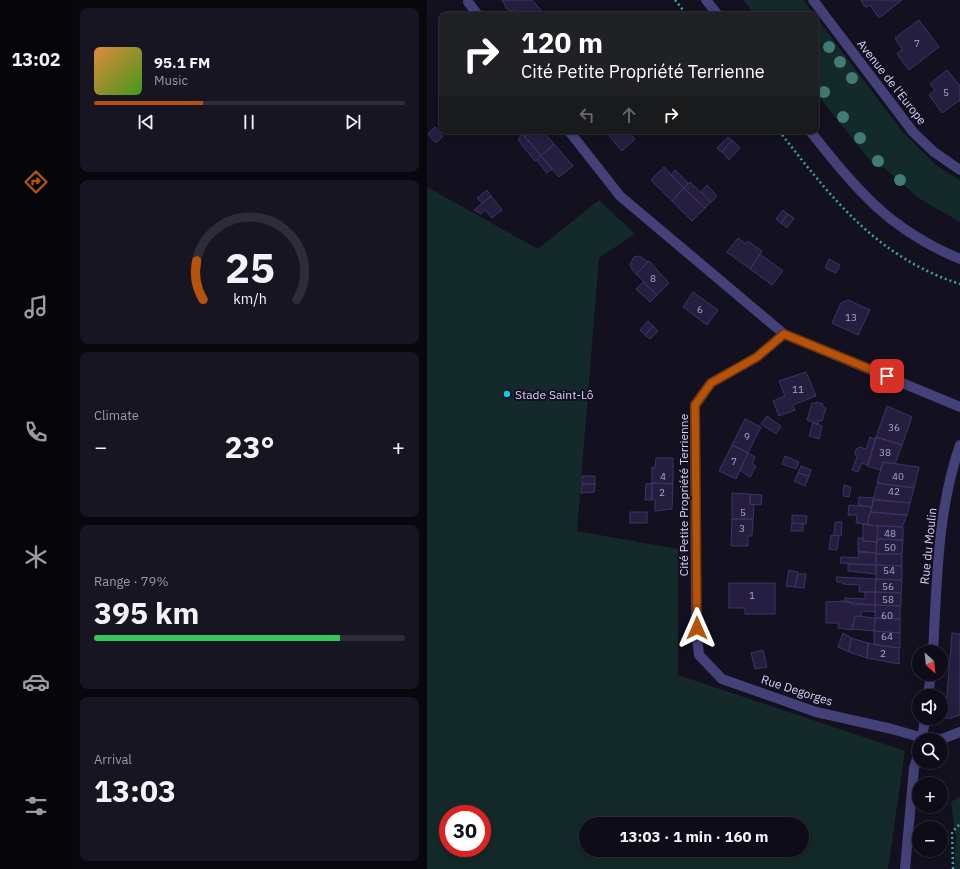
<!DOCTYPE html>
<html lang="en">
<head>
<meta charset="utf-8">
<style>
	body { margin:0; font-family:"IBM Plex Sans",sans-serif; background:#171521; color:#f1f3f6; height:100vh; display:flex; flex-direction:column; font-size:15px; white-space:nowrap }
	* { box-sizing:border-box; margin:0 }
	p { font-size:13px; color:#9b9ba2 }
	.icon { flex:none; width:22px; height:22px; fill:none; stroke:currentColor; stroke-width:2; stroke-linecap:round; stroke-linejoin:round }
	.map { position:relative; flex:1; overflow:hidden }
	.details { display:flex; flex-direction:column; gap:8px; padding:8px; background:#08070d; width:355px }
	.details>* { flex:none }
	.guide { position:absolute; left:12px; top:12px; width:380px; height:122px; border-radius:8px; box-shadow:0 2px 10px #0003,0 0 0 1px #2e2c37; background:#202124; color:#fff; overflow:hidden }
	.needle { width:26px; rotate:153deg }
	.buttons { position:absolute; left:485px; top:645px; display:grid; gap:8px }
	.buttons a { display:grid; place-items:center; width:36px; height:36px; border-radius:50%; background:#0e0c18; box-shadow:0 2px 10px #0003,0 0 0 1px #2e2c37; font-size:20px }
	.speed { position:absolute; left:12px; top:805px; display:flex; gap:8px; font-size:20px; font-weight:700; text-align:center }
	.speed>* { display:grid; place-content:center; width:52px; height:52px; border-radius:50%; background:#0e0c18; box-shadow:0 2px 10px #0003,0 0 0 1px #2e2c37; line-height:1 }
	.speed .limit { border:6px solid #d22; background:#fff; color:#111 }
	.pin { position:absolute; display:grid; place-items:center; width:34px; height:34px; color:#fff; margin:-17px; border-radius:8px; box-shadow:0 2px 6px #0006 }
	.me { position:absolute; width:44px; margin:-22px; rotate:0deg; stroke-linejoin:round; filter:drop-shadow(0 0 3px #0008) }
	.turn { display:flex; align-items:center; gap:14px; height:84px; padding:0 16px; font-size:18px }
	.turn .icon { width:52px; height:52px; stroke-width:2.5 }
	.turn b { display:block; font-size:28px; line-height:34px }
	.lanes { display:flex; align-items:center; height:38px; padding:0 16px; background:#0003; justify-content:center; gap:20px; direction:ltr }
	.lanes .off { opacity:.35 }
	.big { font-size:30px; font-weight:700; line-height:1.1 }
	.details .widget { flex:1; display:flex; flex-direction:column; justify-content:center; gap:6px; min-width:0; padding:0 14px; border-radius:8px; background:#171521 }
	.details .dial { align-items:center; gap:0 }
	.dial svg { height:104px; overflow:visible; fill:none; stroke:#2e2c37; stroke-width:7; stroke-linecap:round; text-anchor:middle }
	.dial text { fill:#f1f3f6; stroke:none }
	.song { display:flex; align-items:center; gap:12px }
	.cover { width:48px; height:48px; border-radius:6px; background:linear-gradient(135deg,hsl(30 70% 55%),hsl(100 70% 35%)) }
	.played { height:4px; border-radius:2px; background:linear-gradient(90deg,#b45309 35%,#2e2c37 35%) }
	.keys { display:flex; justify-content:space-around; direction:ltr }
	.heat { display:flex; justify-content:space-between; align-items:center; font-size:22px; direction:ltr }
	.charge { height:6px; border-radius:3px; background:linear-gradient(90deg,#34c759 79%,#2e2c37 0) }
	.trip { position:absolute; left:152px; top:817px; width:230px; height:40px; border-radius:20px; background:#0e0c18; box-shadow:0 2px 10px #0003,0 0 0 1px #2e2c37; font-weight:700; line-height:40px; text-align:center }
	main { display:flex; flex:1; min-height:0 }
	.tab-bar { display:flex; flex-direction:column; width:72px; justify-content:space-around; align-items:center; background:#06050a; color:#9b9ba2 }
	.tab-bar .icon { width:28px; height:28px }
	.tab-bar .selected { color:#b45309 }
	.tab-bar b { font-size:18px; color:#f1f3f6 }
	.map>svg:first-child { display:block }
</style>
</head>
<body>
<main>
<nav class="tab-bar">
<b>13:02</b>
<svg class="icon selected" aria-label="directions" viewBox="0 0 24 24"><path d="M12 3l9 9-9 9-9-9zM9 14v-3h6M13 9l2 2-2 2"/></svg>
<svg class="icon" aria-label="music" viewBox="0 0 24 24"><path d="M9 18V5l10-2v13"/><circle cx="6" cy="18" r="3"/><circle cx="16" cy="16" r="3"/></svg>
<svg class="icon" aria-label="phone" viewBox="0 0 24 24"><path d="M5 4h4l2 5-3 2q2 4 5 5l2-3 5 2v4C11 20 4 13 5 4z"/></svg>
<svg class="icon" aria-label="climate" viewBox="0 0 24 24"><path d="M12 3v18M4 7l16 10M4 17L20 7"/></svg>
<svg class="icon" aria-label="car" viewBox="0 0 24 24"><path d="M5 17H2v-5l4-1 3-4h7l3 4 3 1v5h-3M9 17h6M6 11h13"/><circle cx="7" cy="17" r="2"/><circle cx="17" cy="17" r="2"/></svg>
<svg class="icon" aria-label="filters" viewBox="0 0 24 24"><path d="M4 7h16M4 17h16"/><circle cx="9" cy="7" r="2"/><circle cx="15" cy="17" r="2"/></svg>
</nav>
<section class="details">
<div class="widget">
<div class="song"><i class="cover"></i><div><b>95.1 FM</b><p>Music</p></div></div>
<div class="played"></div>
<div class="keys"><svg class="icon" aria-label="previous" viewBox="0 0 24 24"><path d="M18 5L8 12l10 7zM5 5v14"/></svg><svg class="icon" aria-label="pause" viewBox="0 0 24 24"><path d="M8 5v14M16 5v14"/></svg><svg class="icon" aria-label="next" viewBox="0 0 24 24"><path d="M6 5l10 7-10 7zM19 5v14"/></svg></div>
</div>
<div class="widget dial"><svg viewBox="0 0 100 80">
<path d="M14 69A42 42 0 1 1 86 69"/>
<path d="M14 69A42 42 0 0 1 9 39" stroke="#b45309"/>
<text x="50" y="56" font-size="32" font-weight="700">25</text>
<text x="50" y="72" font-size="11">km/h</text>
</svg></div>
<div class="widget"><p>Climate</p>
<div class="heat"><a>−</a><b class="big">23°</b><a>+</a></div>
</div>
<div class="widget"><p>Range · 79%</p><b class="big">395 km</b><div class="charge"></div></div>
<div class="widget"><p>Arrival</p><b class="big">13:03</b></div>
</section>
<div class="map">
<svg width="533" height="869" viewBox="0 0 533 869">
	<rect width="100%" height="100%" fill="#131020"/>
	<!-- green -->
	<path fill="#142929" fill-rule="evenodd" d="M316 0H376L388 15H328Z
		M389 17 475 131 509 165 533 180V222L493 199 457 168 448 167 389 93Z
		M0 187 111 249 172 200 208 234 172 258 150 531 251 549V675L478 751 461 869H0ZM21 814H55V848H21ZM159 824H375V850H159Z
		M533 796V869H527L529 838 524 802Z"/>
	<!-- building -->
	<path fill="#251e3f" stroke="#3e3368" d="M75 0H105L118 15H91L86 9 83 12 80 9Z
		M434 0H475L452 18 443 5 440 7 437 6Z
		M492 20 512 47 482 70 470 54 475 49 468 38Z
		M520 70 533 86V100L515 113 502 95 508 90 503 84Z
		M8 127 16 136 9 143 1 134Z
		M98 131H116L127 144 114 156 95 133Z
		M178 131H201L208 139 195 151Z
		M95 133 114 156 110 160 108 161 91 140Z
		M301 137 305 140 295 152 290 148Z
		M305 140 313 148 302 160 295 152Z
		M127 144 146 166 132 177 114 156Z
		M114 156 125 169 120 173 110 160Z
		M237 167 257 188 245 201 224 180Z
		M248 170 261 183 257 188 244 175Z
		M263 182 284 202 278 208 257 188Z
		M280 185 290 196 284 202 274 192Z
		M257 188 278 208 265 221 245 201Z
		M60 190 64 196 55 203 50 198Z
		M64 196 75 210 65 218 58 210 54 214 47 210Z
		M356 210 361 214 354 223 349 219Z
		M361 214 367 218 360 228 354 223Z
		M311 238 319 244 321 241 335 251 323 269 300 252Z
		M333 254 356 271 345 285 323 269Z
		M212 256 221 262 209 274 205 269 203 264 207 257Z
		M402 259 413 265 409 273 398 268Z
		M222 261 242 283 230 295 209 274Z
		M216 282 230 295 223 302 209 289Z
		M266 292 291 310 280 325 256 307Z
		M421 300 443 310 431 335 405 323 414 303Z
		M221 321 226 326 218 335 213 330Z
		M226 326 231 331 223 339 218 335Z
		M379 372 389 396 366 405 368 410 352 416 346 401 358 396 352 381Z
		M389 402 396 404 395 406 399 408 395 421 392 420 391 424 380 420 385 403 388 404Z
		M460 406 485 417 475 445 449 437Z
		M340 416 354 426 349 434 334 424Z
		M318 419 334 427 321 453 305 445Z
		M386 423 395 426 392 439 382 436Z
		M443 437 449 439 441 465 435 463 431 472 425 470 430 457 428 454 429 449 433 447 439 449Z
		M449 437 475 445 468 464 456 462 453 470 440 466Z
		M305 445 321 453 309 479 292 471Z
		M321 453 328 457 325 464 329 466 323 477 313 470Z
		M358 456 372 462 369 469 355 464Z
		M229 458H246V484L225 483V467L228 468Z
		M456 462 492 467 487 488 450 483Z
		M374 466 384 470 382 476 371 473Z
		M371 473 382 476 378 486 367 481Z
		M155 476H168V484H155Z
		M225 483 246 484 245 509 228 511V500H225Z
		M225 483V500H218L219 484Z
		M451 483 487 488 483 503 446 499Z
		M155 484H168L167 492 154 493Z
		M417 485 424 487 422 497 416 496Z
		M305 493 323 494V504L327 505 326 519H305Z
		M323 494 335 495 334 505 323 504Z
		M432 497 446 498 445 507 431 505Z
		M447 500 483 503 480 515 443 512Z
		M422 505 445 507 440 524 429 523 430 515H421Z
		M203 512H220V523H203Z
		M443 512 479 515H480L475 527 440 525Z
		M365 515 380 516 379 524 365 523Z
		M305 519H326L325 536H321V546H304Z
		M408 522H415L414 536 407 535Z
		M365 523 376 524V531H364Z
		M436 524 451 526 450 542 436 541Z
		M451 526 476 527V540L450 539Z
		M404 535 412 536 410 550 402 549Z
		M431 538H436V541L450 542 449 553 431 552Z
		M450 539 476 540 475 554H449Z
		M432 551 449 553V565L413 563 414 557 431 558Z
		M449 554H475V566L449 565Z
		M421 564 449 565V574L421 571Z
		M449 565 475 566V580L449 579Z
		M362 570 371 572 368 587 359 586Z
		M371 574H379L377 588 368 587Z
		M409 577 449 579 448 592H432L433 585 416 584 415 582H410Z
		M449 579 475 580 474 593 448 592Z
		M302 583H348V614H318V608H302Z
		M438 592H448V605L418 602V598L438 599Z
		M448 592 474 593V606L448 605Z
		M418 601 424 602V604L448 605V612L435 611 434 616H428L425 630 411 628 412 623H399V602Z
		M448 605 473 606V619L448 618Z
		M428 616 448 618 447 631 425 629Z
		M448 618 473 619V633L447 631Z
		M447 631 473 633V648L447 645Z
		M416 633 424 638 422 652 411 647Z
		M525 633 533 634V715L524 718H518Z
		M424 638 441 643 440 658 422 652Z
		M441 643 472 648V664L440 658Z
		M336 650 340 667 328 669 324 653Z"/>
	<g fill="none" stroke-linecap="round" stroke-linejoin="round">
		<!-- path -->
		<path stroke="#3da5a1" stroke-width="2.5" stroke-dasharray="2 3" stroke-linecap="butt" d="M248 0 260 15
			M352 131C404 197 449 257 533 284
			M526 869 525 832 533 824"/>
		<!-- minor -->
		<path stroke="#444179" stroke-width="10" d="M279 0 291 15
			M386 0 486 132 507 152 533 170
			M41 2 51 15
			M142 131 193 196 357 334 533 407
			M383 131C430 190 461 229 533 259
			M357 334 330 357 284 383 268 405 269 628 272 655 295 679 389 712 465 729 496 738 515 739 533 732
			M506 652C510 582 510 511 533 445
			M501 696 504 674
			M495 740 498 718
			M478 869 487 768 492 752"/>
	</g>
	<!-- trees -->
	<g fill="#427a74">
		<circle cx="402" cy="47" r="6"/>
		<circle cx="413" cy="62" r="6"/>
		<circle cx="425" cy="78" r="6"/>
		<circle cx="397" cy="92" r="6"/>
		<circle cx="416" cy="117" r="6"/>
		<circle cx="433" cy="138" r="6"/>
		<circle cx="451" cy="161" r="6"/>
		<circle cx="473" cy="180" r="6"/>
	</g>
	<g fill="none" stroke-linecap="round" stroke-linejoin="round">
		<!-- route casing -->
		<g stroke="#753606" stroke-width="10">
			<path id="route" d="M270 628 268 405 284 383 330 357 357 334 460 376"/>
		</g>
		<!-- route -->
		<use href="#route" stroke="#b45309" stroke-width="7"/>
	</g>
	<!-- markers -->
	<circle fill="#1cc7de" stroke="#131020" stroke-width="1.5" cx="80" cy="394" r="4"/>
	<g text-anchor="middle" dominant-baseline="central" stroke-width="4" stroke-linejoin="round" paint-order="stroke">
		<!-- number labels -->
		<g font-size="10" fill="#aca6cb">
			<text x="490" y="43">7</text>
			<text x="519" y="92">5</text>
			<text x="226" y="278">8</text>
			<text x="273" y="309">6</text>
			<text x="424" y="317">13</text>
			<text x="371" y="389">11</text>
			<text x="467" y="427">36</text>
			<text x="320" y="436">9</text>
			<text x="458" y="452">38</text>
			<text x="307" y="461">7</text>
			<text x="236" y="476">4</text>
			<text x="471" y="476">40</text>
			<text x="467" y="491">42</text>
			<text x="235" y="492">2</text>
			<text x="316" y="512">5</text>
			<text x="315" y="528">3</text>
			<text x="463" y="533">48</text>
			<text x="463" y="547">50</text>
			<text x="462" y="570">54</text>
			<text x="461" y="586">56</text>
			<text x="325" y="595">1</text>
			<text x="461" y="599">58</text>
			<text x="460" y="615">60</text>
			<text x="460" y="636">64</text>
			<text x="456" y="653">2</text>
		</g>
		<!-- street labels -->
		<g font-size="12" fill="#d9d4fa" stroke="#131020">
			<text transform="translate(465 82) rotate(52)">Avenue de l'Europe</text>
			<text transform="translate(256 495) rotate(-90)">Cité Petite Propriété Terrienne</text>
			<text transform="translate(501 546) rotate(-84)">Rue du Moulin</text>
			<text transform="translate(370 690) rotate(18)">Rue Degorges</text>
		</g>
		<!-- poi labels -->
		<g font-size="12" fill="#d9d4fa" stroke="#131020" text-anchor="start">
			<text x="88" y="394">Stade Saint-Lô</text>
		</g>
	</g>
</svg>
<div class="buttons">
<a><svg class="needle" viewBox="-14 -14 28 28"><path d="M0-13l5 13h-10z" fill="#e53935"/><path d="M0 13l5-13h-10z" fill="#9b9ba2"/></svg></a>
<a><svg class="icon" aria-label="sound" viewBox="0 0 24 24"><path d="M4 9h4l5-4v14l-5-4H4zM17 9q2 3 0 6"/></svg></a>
<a><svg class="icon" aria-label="search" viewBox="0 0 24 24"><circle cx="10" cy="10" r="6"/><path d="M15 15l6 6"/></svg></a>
<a>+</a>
<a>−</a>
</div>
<div class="speed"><div class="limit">30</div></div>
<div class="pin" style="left:460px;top:376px;background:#d93025"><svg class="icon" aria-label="arrive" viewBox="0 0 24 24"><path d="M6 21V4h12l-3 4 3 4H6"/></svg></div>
<svg class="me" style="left:270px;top:628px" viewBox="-20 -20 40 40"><path d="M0-17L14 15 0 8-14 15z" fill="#b45309" stroke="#fff" stroke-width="4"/></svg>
<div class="trip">13:03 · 1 min · 160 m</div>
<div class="guide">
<div class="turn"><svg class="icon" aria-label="right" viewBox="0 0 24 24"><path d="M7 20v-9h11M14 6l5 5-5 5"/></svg><div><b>120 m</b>Cité Petite Propriété Terrienne</div></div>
<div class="lanes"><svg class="icon off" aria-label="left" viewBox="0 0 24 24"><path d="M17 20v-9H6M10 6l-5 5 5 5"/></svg><svg class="icon off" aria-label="ahead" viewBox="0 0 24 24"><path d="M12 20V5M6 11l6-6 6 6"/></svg><svg class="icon" aria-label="right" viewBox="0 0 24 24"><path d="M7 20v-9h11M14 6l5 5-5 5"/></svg></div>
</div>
</div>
</main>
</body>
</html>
